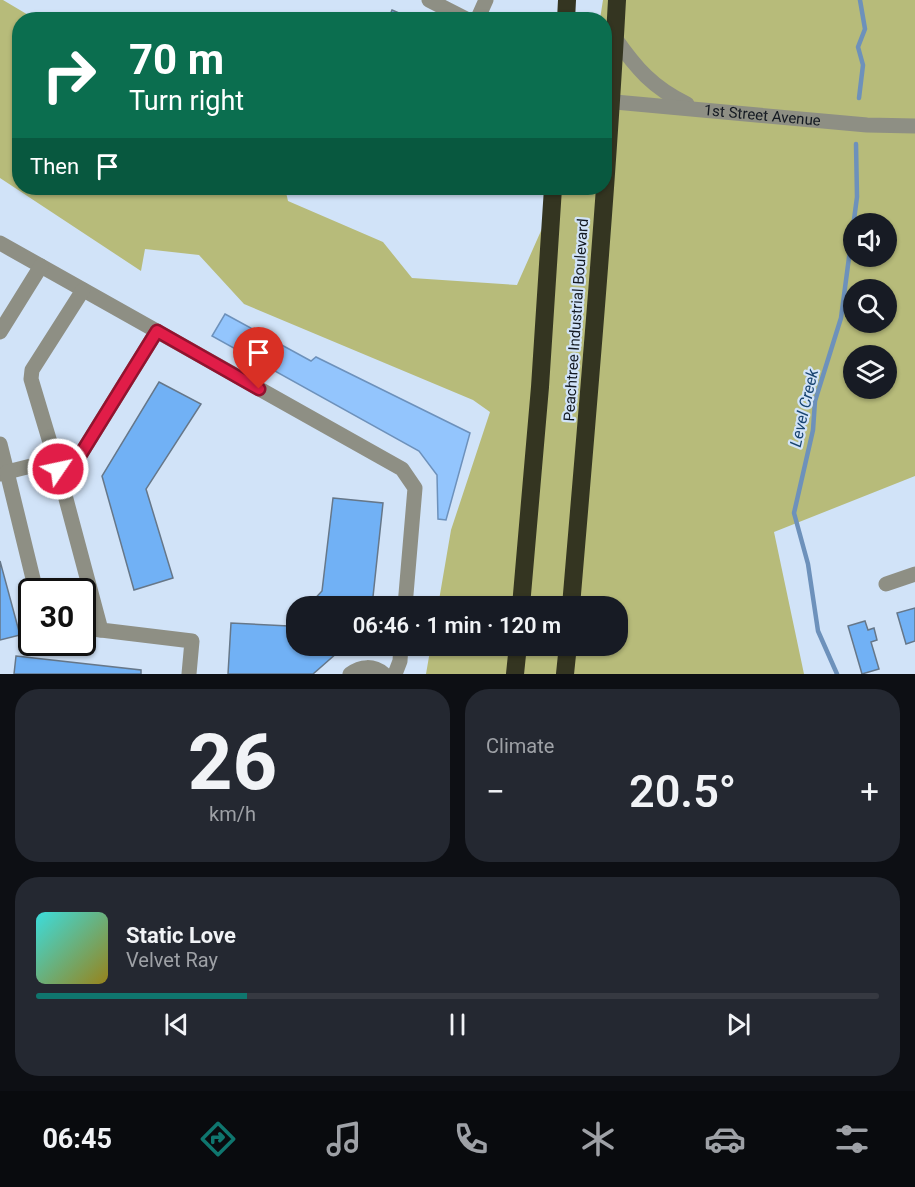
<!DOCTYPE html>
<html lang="en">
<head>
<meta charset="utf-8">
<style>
	body { margin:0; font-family:Roboto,sans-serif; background:#242831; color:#f1f3f6; height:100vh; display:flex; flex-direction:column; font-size:22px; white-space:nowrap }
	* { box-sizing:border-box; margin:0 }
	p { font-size:20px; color:#9ea1a6 }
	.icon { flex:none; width:33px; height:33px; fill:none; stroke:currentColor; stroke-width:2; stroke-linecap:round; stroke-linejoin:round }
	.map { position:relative; height:674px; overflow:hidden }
	.drawer { display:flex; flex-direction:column; gap:15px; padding:15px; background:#0d0f14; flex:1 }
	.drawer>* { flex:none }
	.banner { position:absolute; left:12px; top:12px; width:600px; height:183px; border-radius:24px; box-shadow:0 2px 4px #0004; background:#0b6e4f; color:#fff; overflow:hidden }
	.controls { position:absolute; left:843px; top:213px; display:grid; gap:12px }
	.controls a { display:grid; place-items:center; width:54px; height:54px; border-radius:50%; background:#171b24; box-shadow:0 2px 4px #0004; font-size:30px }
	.speed { position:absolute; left:18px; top:578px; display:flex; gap:12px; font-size:30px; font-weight:700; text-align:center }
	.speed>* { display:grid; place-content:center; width:78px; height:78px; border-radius:50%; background:#171b24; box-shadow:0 2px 4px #0004; line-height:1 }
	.speed .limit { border:3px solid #111; border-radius:9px; background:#fff; color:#111 }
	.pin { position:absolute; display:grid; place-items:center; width:51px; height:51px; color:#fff; margin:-62px -26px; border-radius:50% 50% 50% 0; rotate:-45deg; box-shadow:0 0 6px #0007 }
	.pin .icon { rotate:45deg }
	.me { position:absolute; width:66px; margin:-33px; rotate:56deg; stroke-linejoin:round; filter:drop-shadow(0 0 4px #0008) }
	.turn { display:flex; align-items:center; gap:21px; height:126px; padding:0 18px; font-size:27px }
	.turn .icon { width:78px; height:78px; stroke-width:2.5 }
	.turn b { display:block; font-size:42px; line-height:51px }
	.then { display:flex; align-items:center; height:57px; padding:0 18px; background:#0003; gap:12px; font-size:22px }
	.big { font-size:45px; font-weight:600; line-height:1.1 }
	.drawer .tile { flex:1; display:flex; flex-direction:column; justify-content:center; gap:9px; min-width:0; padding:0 21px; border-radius:24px; background:#242831 }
	.drawer .dial { align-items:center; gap:0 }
	.dial b { font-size:78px; line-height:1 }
	.song { display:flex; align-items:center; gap:18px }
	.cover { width:72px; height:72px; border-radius:9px; background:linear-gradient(135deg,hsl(180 70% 55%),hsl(50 70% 35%)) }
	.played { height:6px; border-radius:3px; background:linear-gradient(90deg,#0f766e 25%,#363941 25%) }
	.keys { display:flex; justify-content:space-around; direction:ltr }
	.heat { display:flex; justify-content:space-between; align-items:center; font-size:33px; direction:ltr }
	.drawer .tiles { flex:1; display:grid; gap:15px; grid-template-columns:1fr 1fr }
	.tile:last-child { grid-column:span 2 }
	.trip { position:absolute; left:286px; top:596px; width:342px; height:60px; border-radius:24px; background:#171b24; box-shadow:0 2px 4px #0004; font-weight:600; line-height:60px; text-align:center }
	.tabs { display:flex; height:96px; justify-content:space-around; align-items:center; background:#090b0e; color:#9ea1a6 }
	.tabs .icon { width:42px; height:42px }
	.tabs .on { color:#0f766e }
	.tabs b { font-size:27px; color:#f1f3f6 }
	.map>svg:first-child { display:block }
</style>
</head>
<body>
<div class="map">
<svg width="915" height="674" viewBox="0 0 915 674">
	<rect width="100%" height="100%" fill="#d1e3f8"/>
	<!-- green -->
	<path fill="#b7bb7a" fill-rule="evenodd" d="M0 0H3L35 19 20 20V188H285L288 201 383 242 412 278 517 285 560 188H604V20L600 19 603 0H915V476L774 532 804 674H426L431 645H618V606H438L451 530 490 412 473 400 244 304 199 255 145 249 141 271 0 178ZM854 224H886V256H854ZM854 290H886V322H854ZM854 356H886V388H854Z"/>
	<!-- water -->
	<path fill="#93c5fd" stroke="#6d91bb" stroke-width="1.5" d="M225 314 311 361 316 357 470 433 446 520 438 519 437 475 419 451 212 336Z"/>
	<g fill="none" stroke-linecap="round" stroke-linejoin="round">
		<!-- stream -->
		<path stroke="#6d91bb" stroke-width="4.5" d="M859 98 863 65 858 47 865 29 860 0
			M837 674 818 631 808 564 794 513 813 430 815 401 841 318 857 197 856 144"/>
	</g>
	<!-- building -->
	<path fill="#71b1f5" stroke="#667789" stroke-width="1.5" d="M392 10 415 20H388Z
		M159 382 201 404 146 489 173 578 134 590 102 476Z
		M333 498 383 503 372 606H308L322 591Z
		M0 561 20 635 0 640Z
		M915 608V641L906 644 897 613Z
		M297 617V645H346L313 674H228L231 623 289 626Z
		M865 621 868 630 874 628 877 640 871 642 879 669 862 674 848 626Z
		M16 656 141 670V674H14Z"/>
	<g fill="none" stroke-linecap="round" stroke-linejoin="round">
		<!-- minor -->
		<g stroke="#8e8f84" stroke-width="15">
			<path d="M429 0 468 20"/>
			<path d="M477 20 486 0"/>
			<path d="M615 38C636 68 653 88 687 104"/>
			<path id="s1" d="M604 101 867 125 915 126"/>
			<path d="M0 243 402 469 415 488 405 606"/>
			<path d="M157 331 79 457 58 469 101 630 192 641 189 674"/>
			<path d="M0 332 41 266"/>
			<path d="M0 444 7 472 0 474"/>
			<path d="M886 584 915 574"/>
			<path d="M36 591 7 472 39 464 58 469 31 379 32 370 83 290"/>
			<path d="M82 628 101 630"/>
			<path d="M350 674C361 666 373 665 384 674"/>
			<path d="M395 674 400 661 401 645"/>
		</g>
		<!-- highway -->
		<path stroke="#343521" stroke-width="18" d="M566 20 567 0
			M521 606 540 387 553 188
			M571 606C588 404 606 202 617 0
			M515 674 518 645
			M565 674 568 645"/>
	</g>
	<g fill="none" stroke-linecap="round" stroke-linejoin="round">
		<!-- route casing -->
		<g stroke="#92132f" stroke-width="15">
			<path id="route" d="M58 469 79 457 157 331 259 389"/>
		</g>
		<!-- route -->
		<use href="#route" stroke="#e11d48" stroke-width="10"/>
	</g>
	<g text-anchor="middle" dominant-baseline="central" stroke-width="4.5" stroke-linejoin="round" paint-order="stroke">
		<!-- street labels -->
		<g font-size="15" fill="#131921" stroke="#d1e3f8">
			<text stroke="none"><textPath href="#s1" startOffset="159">1st Street Avenue</textPath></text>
			<text transform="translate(576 320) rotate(-86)">Peachtree Industrial Boulevard</text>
		</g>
		<!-- water labels -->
		<g font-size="16" font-style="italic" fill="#184470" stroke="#d1e3f8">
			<text transform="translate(804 408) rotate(-77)">Level Creek</text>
		</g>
	</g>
</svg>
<div class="controls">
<a><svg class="icon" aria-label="sound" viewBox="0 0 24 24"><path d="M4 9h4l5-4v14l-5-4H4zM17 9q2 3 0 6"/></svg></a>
<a><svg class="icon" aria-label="search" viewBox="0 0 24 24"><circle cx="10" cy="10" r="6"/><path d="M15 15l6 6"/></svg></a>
<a><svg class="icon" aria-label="layers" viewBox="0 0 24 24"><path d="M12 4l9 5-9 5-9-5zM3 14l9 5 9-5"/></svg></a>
</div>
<div class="speed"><div class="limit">30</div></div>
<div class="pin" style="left:259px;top:389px;background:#d93025"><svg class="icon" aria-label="arrive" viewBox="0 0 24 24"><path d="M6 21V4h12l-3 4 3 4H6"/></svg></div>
<svg class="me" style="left:58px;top:469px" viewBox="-20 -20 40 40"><circle r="17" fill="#e11d48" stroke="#fff" stroke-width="3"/><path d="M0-11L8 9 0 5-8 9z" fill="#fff"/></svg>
<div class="trip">06:46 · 1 min · 120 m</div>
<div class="banner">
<div class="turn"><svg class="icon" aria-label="right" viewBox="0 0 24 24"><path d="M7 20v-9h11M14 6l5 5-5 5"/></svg><div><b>70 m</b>Turn right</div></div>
<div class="then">Then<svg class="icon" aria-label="arrive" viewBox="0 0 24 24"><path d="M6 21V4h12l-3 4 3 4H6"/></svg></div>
</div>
</div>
<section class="drawer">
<div class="tiles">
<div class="tile dial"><b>26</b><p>km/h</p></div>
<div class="tile"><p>Climate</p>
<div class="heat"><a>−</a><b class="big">20.5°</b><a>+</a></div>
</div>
<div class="tile">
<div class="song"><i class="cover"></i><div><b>Static Love</b><p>Velvet Ray</p></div></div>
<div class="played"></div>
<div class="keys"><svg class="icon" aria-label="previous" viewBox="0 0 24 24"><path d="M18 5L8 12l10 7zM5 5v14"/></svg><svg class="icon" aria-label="pause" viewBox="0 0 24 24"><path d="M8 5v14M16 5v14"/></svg><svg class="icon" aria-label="next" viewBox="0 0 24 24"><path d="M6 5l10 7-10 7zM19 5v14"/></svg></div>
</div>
</div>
</section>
<nav class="tabs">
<b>06:45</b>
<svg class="icon on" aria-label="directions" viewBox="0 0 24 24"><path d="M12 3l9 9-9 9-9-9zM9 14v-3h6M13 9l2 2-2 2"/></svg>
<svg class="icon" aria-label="music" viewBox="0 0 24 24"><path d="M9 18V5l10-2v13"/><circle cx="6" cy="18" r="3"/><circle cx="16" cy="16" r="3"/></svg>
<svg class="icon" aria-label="phone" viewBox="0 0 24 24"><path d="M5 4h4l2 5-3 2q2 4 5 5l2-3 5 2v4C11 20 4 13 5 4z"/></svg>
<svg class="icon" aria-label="climate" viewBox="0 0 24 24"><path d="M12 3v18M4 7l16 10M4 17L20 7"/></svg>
<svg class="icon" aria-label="car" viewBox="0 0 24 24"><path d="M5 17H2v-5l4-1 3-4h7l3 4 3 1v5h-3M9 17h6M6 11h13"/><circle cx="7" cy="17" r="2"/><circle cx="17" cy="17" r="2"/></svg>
<svg class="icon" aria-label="filters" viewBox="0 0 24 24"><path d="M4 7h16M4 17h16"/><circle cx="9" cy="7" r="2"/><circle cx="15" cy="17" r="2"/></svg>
</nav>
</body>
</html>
